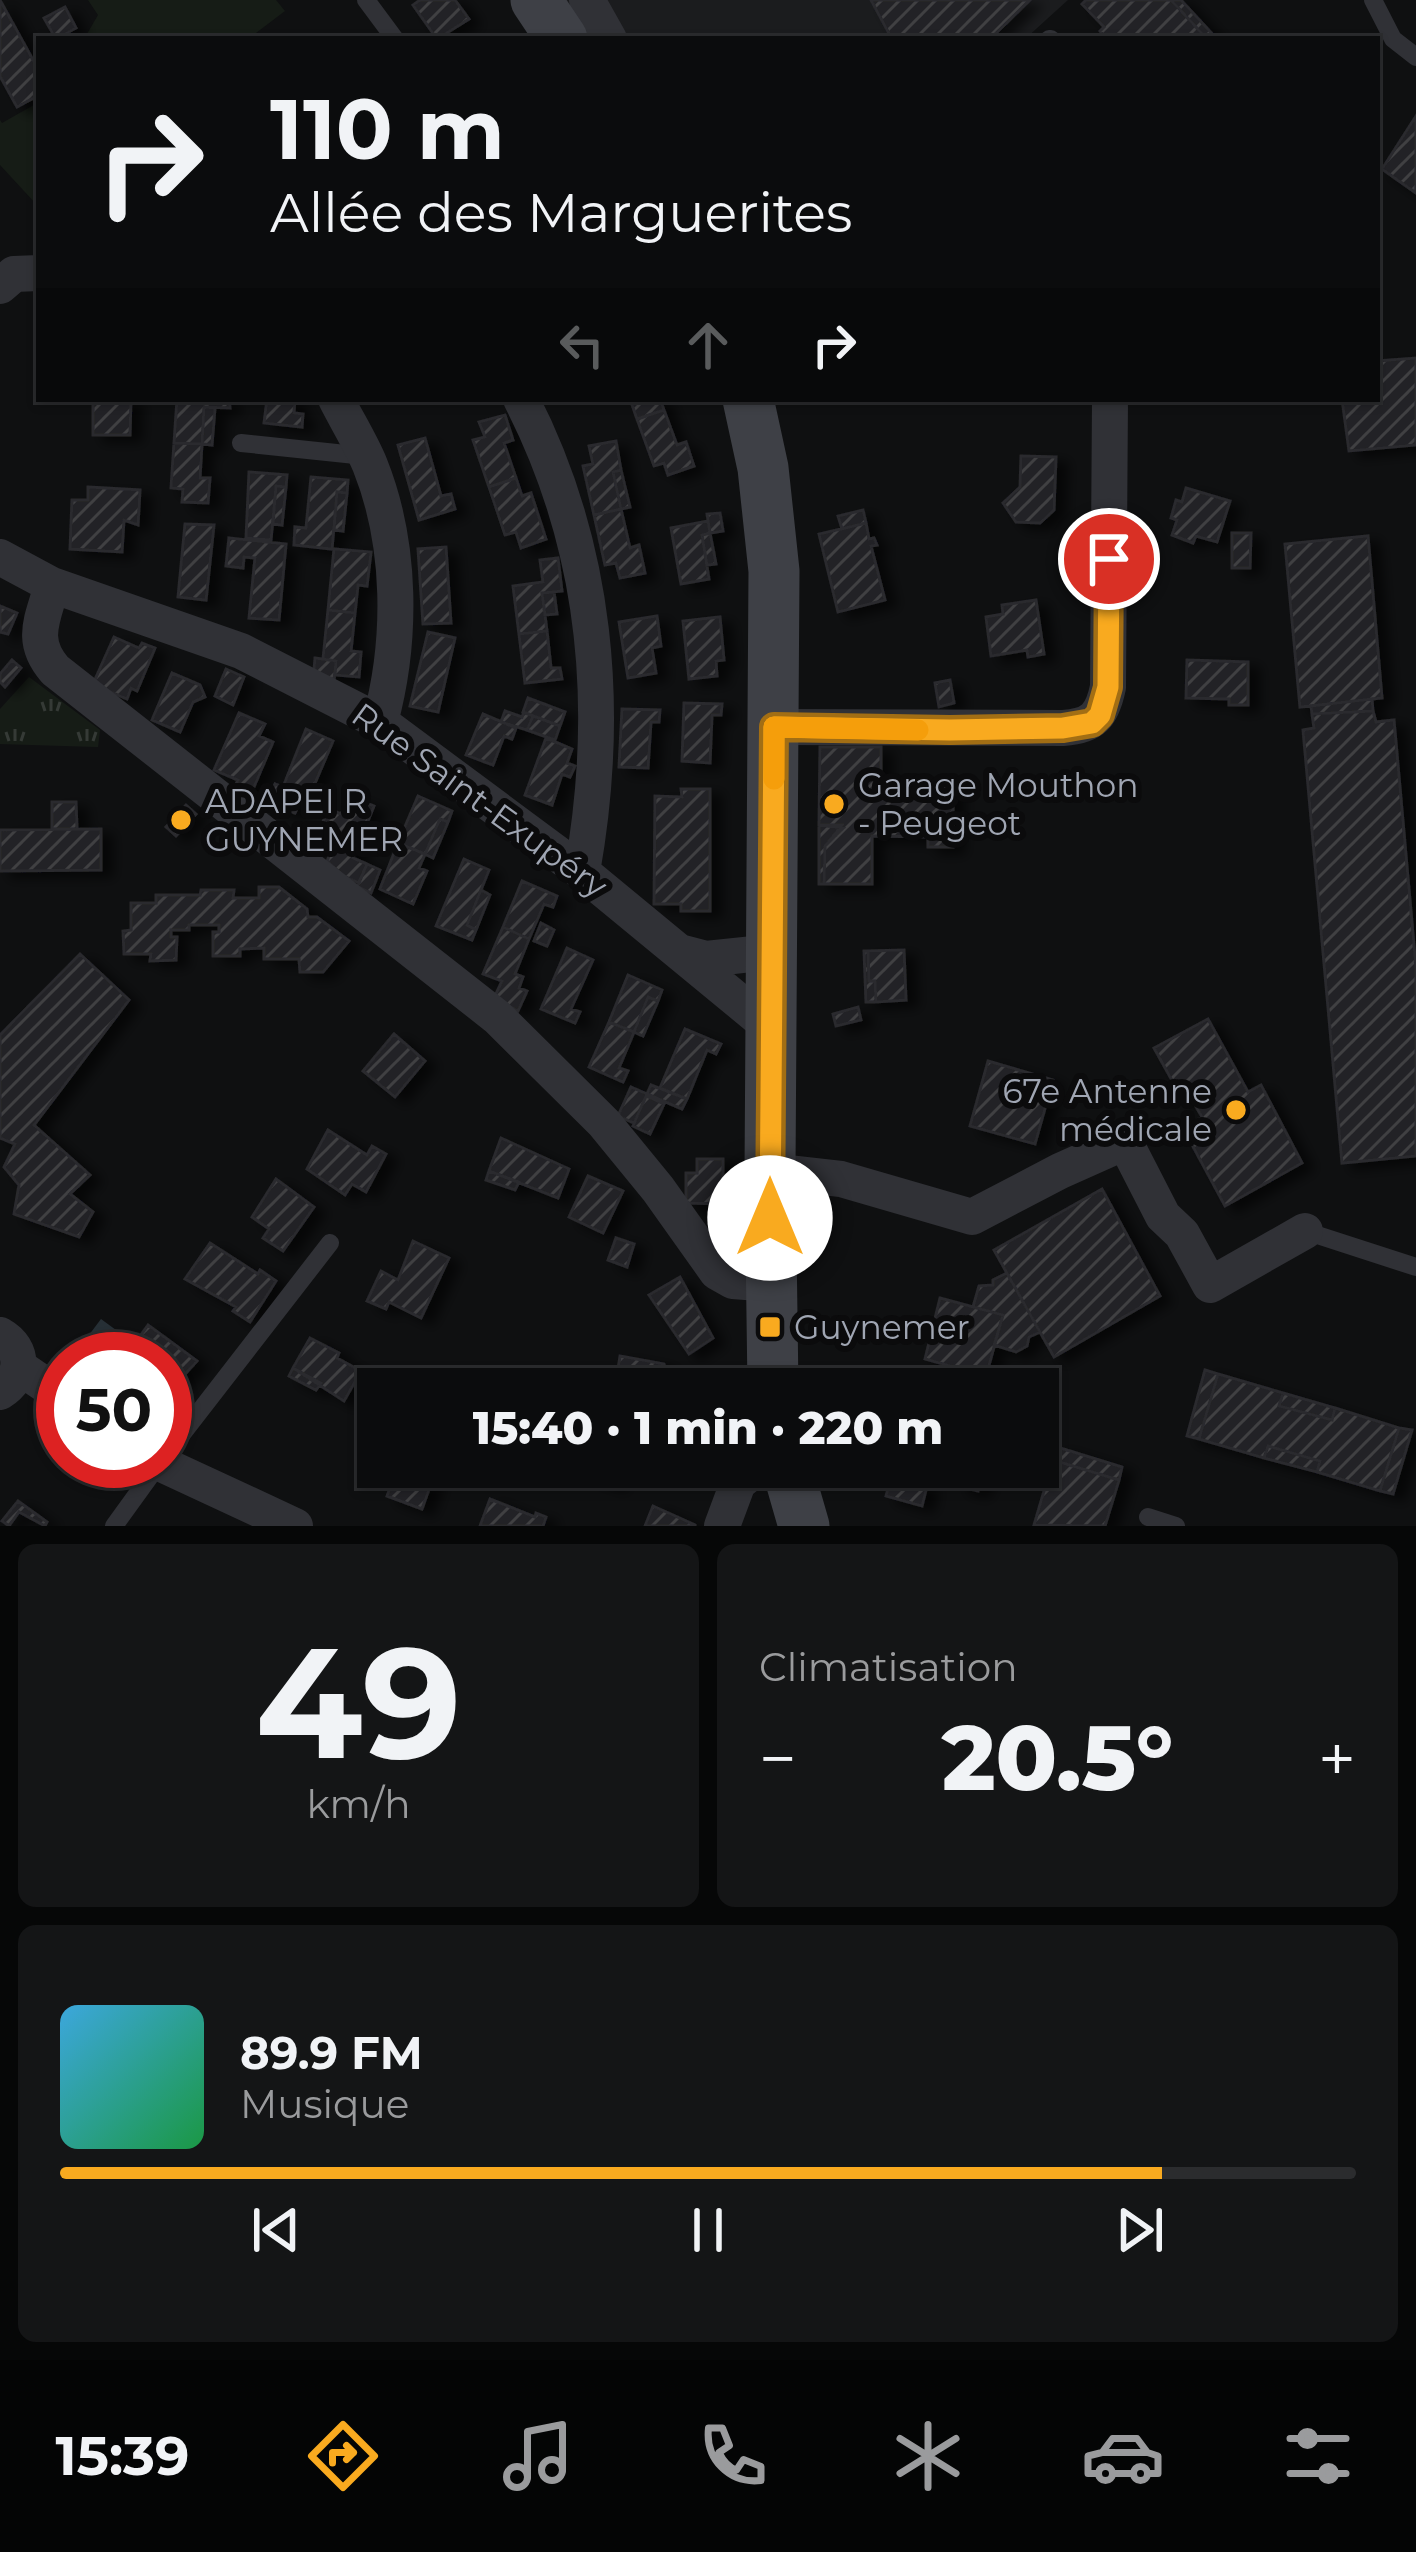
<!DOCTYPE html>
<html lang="fr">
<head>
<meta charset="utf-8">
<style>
	body { margin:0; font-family:Montserrat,sans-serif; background:#141516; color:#f1f3f6; height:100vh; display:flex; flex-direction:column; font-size:45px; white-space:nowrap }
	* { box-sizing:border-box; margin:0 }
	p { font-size:39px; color:#9a9b9d }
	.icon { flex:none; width:66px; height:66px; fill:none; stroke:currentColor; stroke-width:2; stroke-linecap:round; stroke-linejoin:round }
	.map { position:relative; height:1526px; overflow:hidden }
	.sheet { display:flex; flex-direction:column; gap:18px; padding:18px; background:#060707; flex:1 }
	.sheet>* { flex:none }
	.guide { position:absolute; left:36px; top:36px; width:1344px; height:366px; border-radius:0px; box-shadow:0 3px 9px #0004,0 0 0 3px #2b2c2e; background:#0b0c0d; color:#f1f3f6; overflow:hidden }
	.speed { position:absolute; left:36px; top:1332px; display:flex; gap:24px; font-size:60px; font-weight:700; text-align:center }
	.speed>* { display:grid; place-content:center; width:156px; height:156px; border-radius:50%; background:#0b0c0d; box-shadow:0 3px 9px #0004,0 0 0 3px #2b2c2e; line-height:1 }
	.speed .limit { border:18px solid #d22; background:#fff; color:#111 }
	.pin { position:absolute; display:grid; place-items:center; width:102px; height:102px; color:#fff; margin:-51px; border:6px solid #fff; border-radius:50%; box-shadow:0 3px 12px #0007 }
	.me { position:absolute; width:132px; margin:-66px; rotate:0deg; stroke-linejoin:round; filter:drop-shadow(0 0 9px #0008) }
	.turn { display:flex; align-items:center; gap:42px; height:252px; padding:0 36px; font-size:54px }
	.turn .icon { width:156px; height:156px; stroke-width:2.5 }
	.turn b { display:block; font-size:84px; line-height:102px }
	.lanes { display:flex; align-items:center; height:114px; padding:0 36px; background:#0003; justify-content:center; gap:60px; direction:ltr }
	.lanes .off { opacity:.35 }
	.big { font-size:90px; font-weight:800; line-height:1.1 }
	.sheet .widget { flex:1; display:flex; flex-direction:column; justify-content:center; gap:18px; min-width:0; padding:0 42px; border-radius:18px; background:#141516 }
	.sheet .dial { align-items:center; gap:0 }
	.dial b { font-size:156px; line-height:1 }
	.song { display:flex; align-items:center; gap:36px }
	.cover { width:144px; height:144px; border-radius:18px; background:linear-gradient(135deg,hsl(200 70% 55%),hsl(140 70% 35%)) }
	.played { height:12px; border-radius:6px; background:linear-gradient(90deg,#f9aa1f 85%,#2b2c2e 85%) }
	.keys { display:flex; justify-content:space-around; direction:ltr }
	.heat { display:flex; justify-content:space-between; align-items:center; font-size:66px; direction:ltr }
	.sheet .tiles { flex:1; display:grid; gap:18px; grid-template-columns:1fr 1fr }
	.widget:last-child { grid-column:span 2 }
	.trip { position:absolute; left:357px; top:1368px; width:702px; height:120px; border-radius:0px; background:#0b0c0d; box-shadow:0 3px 9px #0004,0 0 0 3px #2b2c2e; font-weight:800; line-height:120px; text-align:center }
	.dock { display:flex; height:192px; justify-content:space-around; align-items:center; background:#040505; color:#9a9b9d }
	.dock .icon { width:84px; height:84px }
	.dock .current { color:#f9aa1f }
	.dock b { font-size:54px; color:#f1f3f6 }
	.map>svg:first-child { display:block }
</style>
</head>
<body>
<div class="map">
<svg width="1416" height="1526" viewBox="0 0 1416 1526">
	<defs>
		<pattern id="park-tufts" width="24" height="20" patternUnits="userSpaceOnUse" patternTransform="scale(3)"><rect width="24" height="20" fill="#161c16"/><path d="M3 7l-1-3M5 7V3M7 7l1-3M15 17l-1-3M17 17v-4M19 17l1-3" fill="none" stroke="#353a36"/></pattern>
		<pattern id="water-ripples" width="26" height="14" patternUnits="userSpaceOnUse" patternTransform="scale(3)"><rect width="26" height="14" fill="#262f35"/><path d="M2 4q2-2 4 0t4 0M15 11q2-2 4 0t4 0" fill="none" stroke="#424a50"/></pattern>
		<pattern id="building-hatch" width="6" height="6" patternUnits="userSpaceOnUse" patternTransform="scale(3)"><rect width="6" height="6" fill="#222225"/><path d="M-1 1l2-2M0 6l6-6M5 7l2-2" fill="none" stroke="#3f3f42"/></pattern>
		<filter id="shadow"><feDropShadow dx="11" dy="6" stdDeviation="6" flood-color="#0009"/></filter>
	</defs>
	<rect width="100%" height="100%" fill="#0f1011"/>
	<!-- built -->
	<path fill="#1b1c1e" d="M536 0H1068L1025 39H562Z"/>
	<!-- grass -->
	<path fill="#161c16" d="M88 0H276L285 11 248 39H84L98 15Z
		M39 102V201L36 204 0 165V120L2 123Z"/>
	<!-- park -->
	<path fill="url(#park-tufts)" d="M29 677 100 730 98 747 0 744V709Z"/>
	<!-- water -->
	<path fill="url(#water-ripples)" d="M101 1319 120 1333 101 1359H88L77 1351Z"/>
	<!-- building -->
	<path fill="url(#building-hatch)" stroke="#29292d" stroke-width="3" filter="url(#shadow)" d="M0 0 39 71V95L17 107 0 76Z
		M420 0H455L469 19 437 39 413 5Z
		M871 0H1030L990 39 986 35 978 39H892Z
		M1086 0H1171L1207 39H1107L1100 31 1104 27 1082 4Z
		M1171 0H1181L1217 39H1207Z
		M65 7 76 28 56 39 44 18Z
		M1416 116V193L1382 169Z
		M1416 358V445L1349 451 1342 399H1377V361Z
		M93 399H131L130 435H93Z
		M177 399H229L230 408 204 407 202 444 174 443Z
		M267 399H295L294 413 303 414 302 427 264 423Z
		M630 399H660L664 410 637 419Z
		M204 407 215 408 212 445 202 444Z
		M664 410 677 445 686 442 694 466 668 475 664 463 654 466 637 419Z
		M505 415 513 440 504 443 516 478 489 487 473 440 485 437 479 422Z
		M425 438 441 496 451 494 455 509 419 520 398 445Z
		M616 441 621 470 613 472 621 509 594 515 583 466 593 464 589 446Z
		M174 443 202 444 200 478H210L208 503 182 502 183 489 171 488Z
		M1021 456 1056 457 1054 510 1040 523 1016 522 1003 503 1020 487Z
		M621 470 630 507 621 509 613 472Z
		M249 472 287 475 286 487 276 486 271 540 246 538Z
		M311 477 348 480 347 493 337 492 332 549 294 545 295 527 306 528Z
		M516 478 522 496 531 493 546 539 521 548 516 532 505 535 489 487Z
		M276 486 286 487 282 525 273 524Z
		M88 487 140 490 138 525 124 520 122 552 70 549 72 500H88Z
		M1186 488 1230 501 1217 542 1196 536 1193 543 1172 535 1177 520 1171 518 1176 500 1182 502Z
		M337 492 347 493 343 531 334 530Z
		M621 509 630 548 639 545 645 573 620 578 616 563 605 565 594 515Z
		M863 510 866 523 842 529 838 516Z
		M720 513 723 531 710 533 707 514Z
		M708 521 710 533 702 535 709 579 681 584 671 528Z
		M866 523 869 539 874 538 877 545 871 546 885 600 838 612 819 534Z
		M185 524 214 525 206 600 178 597Z
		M710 533 716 564 707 565 702 535Z
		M1232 533H1251L1250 568H1232Z
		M1368 536 1382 698 1300 707 1285 544Z
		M229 538 286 544 279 620 249 618 255 558 244 557 243 568 226 566Z
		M446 547 451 623 423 624 418 549Z
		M334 549 371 552 367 586 358 585 355 613 328 610Z
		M558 558 562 591 542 593 547 631 519 634 513 586 543 582 540 560Z
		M554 592 557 614 545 615 542 593Z
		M1036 600 1044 654 1028 657 1027 650 991 656 986 617 1003 614 1002 605Z
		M0 606 17 613 8 634 0 632Z
		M328 610 355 613 351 651 361 652 359 677 335 675 336 661 323 659Z
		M657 616 661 646 652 648 656 673 628 678 619 622Z
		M720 617 724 660 716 661 717 676 689 679 683 621Z
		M547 631 551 668H560L562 679 525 683 519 634Z
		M428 632 455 638 438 712 410 706Z
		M114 637 139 648 142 643 155 648 137 691 131 688 127 699 93 684Z
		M315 658 336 661 334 681 314 670Z
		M12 660 21 668 5 687 0 682V674Z
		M1187 660 1248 662V705H1229V699L1186 698Z
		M226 669 244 677 233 705 215 696Z
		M172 673 200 685 205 697 193 702 180 732 152 720Z
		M950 680 954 703 939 707 935 683Z
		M528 698 565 712 560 726 523 712Z
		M1372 699 1373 711 1312 714 1311 706Z
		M684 703 722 704 721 715H712L710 763 682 761Z
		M622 709 660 710 659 722H651L648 768 619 767Z
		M505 711 522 717 524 712 533 716 527 730 501 722Z
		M1373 711 1376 722 1394 720 1416 968V1156L1342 1163 1303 730 1314 728 1312 714Z
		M239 713 265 724 259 736 273 742 248 801 232 793 238 780 214 770Z
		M483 714 516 728 512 739 504 736 493 765 466 755Z
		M533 716 560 726 555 740 527 730Z
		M306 729 333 741 313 788 321 791 316 801 303 796 295 813 273 804 270 796 275 784 283 787Z
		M546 738 572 749 567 763 575 766 570 777 562 774 552 805 525 795Z
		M820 747H881V781L953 782V847H928V837L872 836V884H824L825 846 843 828 819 825Z
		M681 789H710V911H681V904H654L655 796 682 797Z
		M349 796 374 806 353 858 367 864 359 883 344 876 327 861 332 849 326 847 331 837 318 832 329 809 341 814Z
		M418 796 452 811 448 822 440 819 425 854 398 843Z
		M52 802H76L77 829H52Z
		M186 805 196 814 176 836 166 827Z
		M440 819 448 822 433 858 425 854Z
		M819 825H842L825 846 824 884H819Z
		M101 829V870L0 871V830Z
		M398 843 425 854 419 868 427 871 413 904 380 889Z
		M464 859 489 870 467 925 476 930 472 940 436 926Z
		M367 864 380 870 371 893 357 886Z
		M522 881 557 896 553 907 544 904 529 939 503 927Z
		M259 887H279L307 909 308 917H317L349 941 323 972H300L299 959H264V948L240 949V956H213V932H219V925H189V930H171V937H177L176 960 150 961 151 954H124L123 931 131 930V903H156V895H200L201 890H234L233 898H259Z
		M481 890 490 895 476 930 467 925Z
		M541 923 554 930 547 946 534 941Z
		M503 927 529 939 515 974 523 977 519 988 527 991 518 1011 494 998 502 981 483 974Z
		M567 948 593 960 571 1009 580 1012 575 1023 541 1009Z
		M904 950 906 1000 876 1002 875 981H869L868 951Z
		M864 951H868L869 981H875L876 1002H866Z
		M80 954 129 1000 34 1125 90 1175 70 1194 93 1212 79 1237 14 1214 19 1185 4 1167 15 1144 0 1138V1035Z
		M628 975 662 990 658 1001 648 997 634 1032 609 1022Z
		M648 997 658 1001 643 1036 634 1032Z
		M858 1007 861 1020 836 1026 833 1014Z
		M1208 1019 1248 1092 1261 1085 1302 1163 1225 1206 1183 1128 1202 1117 1191 1098 1184 1102 1154 1048Z
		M609 1022 634 1032 619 1068 628 1071 623 1082 589 1067Z
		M685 1029 721 1044 716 1054 707 1050 687 1099 660 1088Z
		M394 1034 425 1061 395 1097 363 1071Z
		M988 1061 1053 1080 1035 1144 970 1126Z
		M651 1085 687 1099 682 1109 647 1094Z
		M631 1087 647 1094 634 1123 618 1116Z
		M646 1096 664 1104 650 1134 633 1126Z
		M328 1130 367 1155 372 1146 386 1154 366 1192 352 1184 345 1195 307 1169Z
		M501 1138 569 1169 558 1198 489 1171Z
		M697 1159H723V1204L686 1203V1173H697Z
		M489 1171 519 1182 515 1190 486 1180Z
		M588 1176 623 1191 603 1233 569 1217Z
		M276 1179 314 1207 283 1251 263 1238 269 1229 252 1217Z
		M1102 1189 1160 1296 1054 1357 994 1250Z
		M616 1238 634 1244 627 1267 608 1260Z
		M413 1241 449 1258 421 1318 389 1302 386 1309 367 1301 381 1271 398 1280Z
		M210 1243 258 1274 260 1270 276 1281 250 1322 233 1311 236 1307 185 1279Z
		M1007 1273 1040 1332 1029 1337 1027 1346 1016 1352 994 1345 1003 1315 973 1307 979 1286 993 1285V1280Z
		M680 1277 713 1338 689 1354 649 1295Z
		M940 1298 1003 1315 986 1376 925 1359Z
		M148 1325 197 1361 177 1383 165 1405V1359H135L133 1346Z
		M310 1338 339 1353 337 1358 361 1371 344 1401 293 1368Z
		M620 1356 664 1364 670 1389H615Z
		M293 1368 321 1383 316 1390 289 1376Z
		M1205 1370 1218 1374 1199 1439 1187 1436Z
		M1218 1374 1283 1393 1279 1406 1332 1420 1335 1408 1399 1428 1380 1491 1317 1472 1320 1461 1268 1446 1264 1458 1199 1439Z
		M1283 1393 1335 1408 1332 1420 1279 1406Z
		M1399 1428 1412 1430 1393 1494 1380 1491Z
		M1268 1446 1320 1461 1317 1472 1264 1458Z
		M1057 1447 1122 1467 1119 1480 1053 1460Z
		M1053 1460 1119 1480 1105 1526 1034 1525Z
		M390 1467H432L427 1480 432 1481 422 1509 387 1496 397 1469Z
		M586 1467 617 1477 614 1484 584 1473Z
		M894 1467H916L912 1482 927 1486 922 1506 886 1496Z
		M963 1467H985L978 1491 958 1486Z
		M490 1499 535 1517 536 1513 546 1517 543 1526H480Z
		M18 1501 47 1522 45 1526 19 1512 9 1526 2 1521Z
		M653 1506 695 1525V1526H645Z"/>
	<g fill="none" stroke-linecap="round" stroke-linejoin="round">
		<!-- service -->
		<path stroke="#303136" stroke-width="18" d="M366 0 395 39
			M1373 0 1393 39 1416 57
			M1049 39H1051
			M241 443 365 456
			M1305 1231 1416 1267
			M165 1456 330 1243
			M1148 1517 1176 1526
			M114 1526 161 1461"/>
		<!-- minor -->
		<path stroke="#303136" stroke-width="36" d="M587 0 609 39
			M0 286 14 274 39 273
			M336 399C347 421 361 443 370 465 402 545 402 641 380 722
			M521 399C597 547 611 709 582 872
			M0 557 52 585 241 651 380 722 582 872 770 1027
			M52 585C43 619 29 640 55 670L497 1017 604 1123 658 1189 717 1272 733 1281 770 1284
			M774 727 1063 728C1093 726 1102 716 1108 687L1110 399
			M683 953 706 959 771 952
			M770 1171 841 1179 972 1217 1060 1171 1125 1142 1163 1216 1182 1234 1210 1285 1305 1231
			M0 1335C25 1349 24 1377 0 1392
			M19 1367 63 1397
			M155 1461 295 1526
			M722 1526 738 1483 758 1467"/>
		<!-- secondary -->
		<path stroke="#3e4046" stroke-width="51" d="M536 0 562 39
			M748 399 763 468 774 571 770 1171 773 1389
			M787 1467 804 1526"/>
	</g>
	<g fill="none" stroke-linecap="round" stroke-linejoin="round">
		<!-- route casing -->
		<g stroke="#a26e14" stroke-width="30">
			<path id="route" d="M770 1218 774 727 950 730 1063 728 1092 723 1100 715 1108 687 1109 559"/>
		</g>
		<!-- route -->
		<use href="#route" stroke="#f9aa1f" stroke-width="21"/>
		<!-- slow -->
		<path stroke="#f59e0b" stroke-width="21" d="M774 779V727L918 730"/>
	</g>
	<!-- markers -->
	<g fill="#f9aa1f" stroke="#0b0b0c" stroke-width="4.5">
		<circle cx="834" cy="804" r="12"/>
		<circle cx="181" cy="820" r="12"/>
		<circle cx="1236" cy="1110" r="12"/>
		<rect x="758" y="1315" width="24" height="24" rx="6"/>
	</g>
	<g text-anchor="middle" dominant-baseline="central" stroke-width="12" stroke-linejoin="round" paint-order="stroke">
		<!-- poi labels -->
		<g font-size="33" fill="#a0a6b3" stroke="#0b0b0c" text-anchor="start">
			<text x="858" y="785">Garage Mouthon<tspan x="858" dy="38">- Peugeot</tspan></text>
			<text x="205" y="801">ADAPEI R<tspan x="205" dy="38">GUYNEMER</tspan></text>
			<text x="1212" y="1091" text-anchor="end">67e Antenne<tspan x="1212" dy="38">médicale</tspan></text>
			<text x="794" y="1327">Guynemer</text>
		</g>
		<!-- street labels -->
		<g font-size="33" fill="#a0a6b3" stroke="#0b0b0c">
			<text transform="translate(480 800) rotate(36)">Rue Saint-Exupéry</text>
		</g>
	</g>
</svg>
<div class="speed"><div class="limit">50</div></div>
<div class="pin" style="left:1109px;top:559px;background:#d93025"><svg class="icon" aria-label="arrive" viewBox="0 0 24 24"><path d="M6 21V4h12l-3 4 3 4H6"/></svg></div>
<svg class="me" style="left:770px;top:1218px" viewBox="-20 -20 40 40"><circle r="19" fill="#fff"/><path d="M0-13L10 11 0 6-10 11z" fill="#f9aa1f"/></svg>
<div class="trip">15:40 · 1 min · 220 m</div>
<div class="guide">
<div class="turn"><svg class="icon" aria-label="right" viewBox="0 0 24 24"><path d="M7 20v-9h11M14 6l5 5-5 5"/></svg><div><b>110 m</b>Allée des Marguerites</div></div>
<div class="lanes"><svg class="icon off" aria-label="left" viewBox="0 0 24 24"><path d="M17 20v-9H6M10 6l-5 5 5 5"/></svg><svg class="icon off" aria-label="ahead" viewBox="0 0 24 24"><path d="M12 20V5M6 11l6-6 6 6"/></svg><svg class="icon" aria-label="right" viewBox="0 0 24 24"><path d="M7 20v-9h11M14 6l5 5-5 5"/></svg></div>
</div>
</div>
<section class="sheet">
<div class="tiles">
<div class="widget dial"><b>49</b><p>km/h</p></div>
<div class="widget"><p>Climatisation</p>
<div class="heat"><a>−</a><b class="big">20.5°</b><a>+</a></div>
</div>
<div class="widget">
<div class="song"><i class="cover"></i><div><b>89.9 FM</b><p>Musique</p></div></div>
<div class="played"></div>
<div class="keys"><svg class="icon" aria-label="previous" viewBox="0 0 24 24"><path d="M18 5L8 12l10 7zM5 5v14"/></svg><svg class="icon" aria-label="pause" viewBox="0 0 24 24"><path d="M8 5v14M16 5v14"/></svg><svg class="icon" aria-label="next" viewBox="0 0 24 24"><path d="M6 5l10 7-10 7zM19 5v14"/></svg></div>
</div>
</div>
</section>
<nav class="dock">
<b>15:39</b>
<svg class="icon current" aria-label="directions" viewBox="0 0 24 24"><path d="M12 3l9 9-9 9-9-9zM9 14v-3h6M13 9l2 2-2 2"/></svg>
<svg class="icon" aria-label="music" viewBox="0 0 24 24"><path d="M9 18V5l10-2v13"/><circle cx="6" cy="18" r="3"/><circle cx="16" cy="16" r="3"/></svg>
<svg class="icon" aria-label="phone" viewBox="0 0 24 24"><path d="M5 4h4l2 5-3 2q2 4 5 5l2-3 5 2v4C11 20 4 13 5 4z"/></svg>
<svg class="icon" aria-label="climate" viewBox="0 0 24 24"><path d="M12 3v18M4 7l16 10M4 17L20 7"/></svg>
<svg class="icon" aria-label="car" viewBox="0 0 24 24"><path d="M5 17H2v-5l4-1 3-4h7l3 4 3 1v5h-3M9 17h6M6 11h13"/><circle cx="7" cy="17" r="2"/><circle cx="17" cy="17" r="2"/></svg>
<svg class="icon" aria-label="filters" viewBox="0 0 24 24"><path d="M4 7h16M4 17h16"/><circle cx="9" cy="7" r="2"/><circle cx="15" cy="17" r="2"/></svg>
</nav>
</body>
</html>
